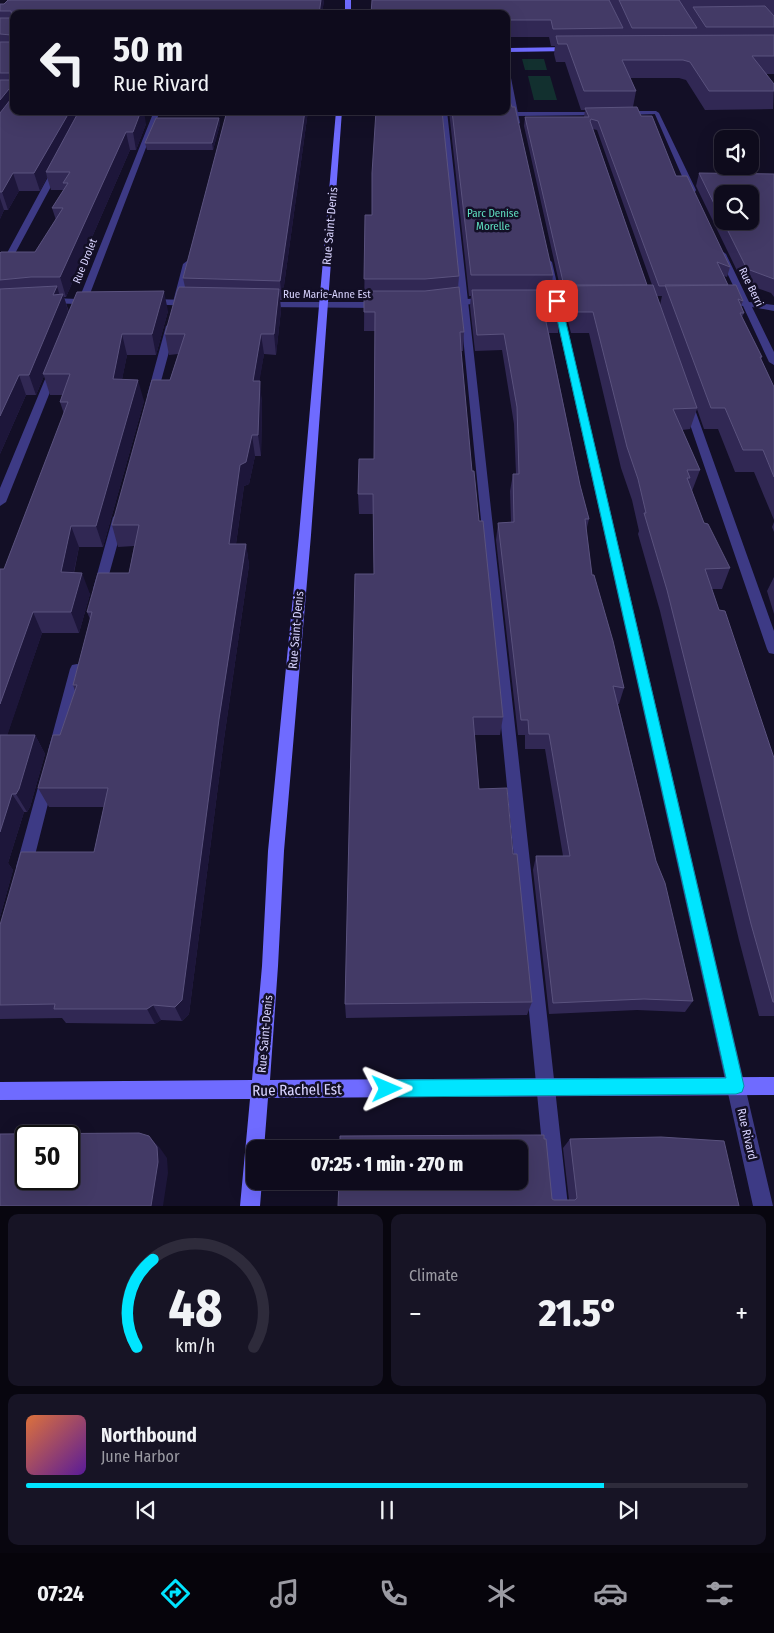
<!DOCTYPE html>
<html lang="en">
<head>
<meta charset="utf-8">
<style>
	body { margin:0; font-family:"Fira Sans Condensed",sans-serif; background:#171425; color:#f1f3f6; height:100vh; display:flex; flex-direction:column; font-size:19px; white-space:nowrap }
	* { box-sizing:border-box; margin:0 }
	p { font-size:16px; color:#9b9ba3 }
	.icon { flex:none; width:28px; height:28px; fill:none; stroke:currentColor; stroke-width:2; stroke-linecap:round; stroke-linejoin:round }
	.map { position:relative; height:1206px; overflow:hidden }
	.drawer { display:flex; flex-direction:column; gap:8px; padding:8px; background:#08060f; flex:1 }
	.drawer>* { flex:none }
	.guide { position:absolute; left:10px; top:10px; width:500px; height:105px; border-radius:10px; box-shadow:0 5px 20px #0002,0 0 0 1px #2e2b3b; background:#0e0b1c; color:#f1f3f6; overflow:hidden }
	.tools { position:absolute; left:714px; top:130px; display:grid; gap:10px }
	.tools a { display:grid; place-items:center; width:45px; height:45px; border-radius:10px; background:#0e0b1c; box-shadow:0 5px 20px #0002,0 0 0 1px #2e2b3b; font-size:25px }
	.speed { position:absolute; left:15px; top:1125px; display:flex; gap:10px; font-size:25px; font-weight:700; text-align:center }
	.speed>* { display:grid; place-content:center; width:65px; height:65px; border-radius:50%; background:#0e0b1c; box-shadow:0 5px 20px #0002,0 0 0 1px #2e2b3b; line-height:1 }
	.speed .limit { border:2px solid #111; border-radius:8px; background:#fff; color:#111 }
	.pin { position:absolute; display:grid; place-items:center; width:42px; height:42px; color:#fff; margin:-21px; border-radius:10px; box-shadow:0 2px 8px #0006 }
	.me { position:absolute; width:55px; margin:-28px; rotate:89deg; stroke-linejoin:round; filter:drop-shadow(0 0 4px #0008) }
	.turn { display:flex; align-items:center; gap:18px; height:105px; padding:0 20px; font-size:22px }
	.turn .icon { width:65px; height:65px; stroke-width:2.5 }
	.turn b { display:block; font-size:35px; line-height:42px }
	.big { font-size:38px; font-weight:800; line-height:1.1 }
	.drawer .widget { flex:1; display:flex; flex-direction:column; justify-content:center; gap:8px; min-width:0; padding:0 18px; border-radius:10px; background:#171425 }
	.drawer .dial { align-items:center; gap:0 }
	.dial svg { height:130px; overflow:visible; fill:none; stroke:#2e2b3b; stroke-width:7; stroke-linecap:round; text-anchor:middle }
	.dial text { fill:#f1f3f6; stroke:none }
	.song { display:flex; align-items:center; gap:15px }
	.cover { width:60px; height:60px; border-radius:8px; background:linear-gradient(135deg,hsl(20 70% 55%),hsl(270 70% 35%)) }
	.played { height:5px; border-radius:2px; background:linear-gradient(90deg,#00e5ff 80%,#2e2b3b 80%) }
	.keys { display:flex; justify-content:space-around; direction:ltr }
	.heat { display:flex; justify-content:space-between; align-items:center; font-size:28px; direction:ltr }
	.drawer .tiles { flex:1; display:grid; gap:8px; grid-template-columns:1fr 1fr }
	.widget:last-child { grid-column:span 2 }
	.trip { position:absolute; left:246px; top:1140px; width:282px; height:50px; border-radius:10px; background:#0e0b1c; box-shadow:0 5px 20px #0002,0 0 0 1px #2e2b3b; font-weight:800; line-height:50px; text-align:center }
	.tabs { display:flex; height:80px; justify-content:space-around; align-items:center; background:#06040b; color:#9b9ba3 }
	.tabs .icon { width:35px; height:35px }
	.tabs .current { color:#00e5ff }
	.tabs b { font-size:22px; color:#f1f3f6 }
	.map>svg:first-child { display:block }
</style>
</head>
<body>
<div class="map">
<svg width="774" height="1206" viewBox="0 0 774 1206">
	<rect width="100%" height="100%" fill="#130f26"/>
	<!-- green -->
	<path fill="#12302f" d="M522 59H544L547 70H525Z
		M528 76H550L557 100H534Z"/>
	<g fill="none" stroke-linecap="round" stroke-linejoin="round">
		<!-- lane -->
		<path fill="#3d3a85" fill-rule="evenodd" d="M441 111H447L568 1206H548Z
			M656 111 659 113 658 114 624 115 621 113 624 111Z
			M601 112 603 113V115L516 116 513 114 516 112Z
			M54 166 61 168 4 274 0 277V266Z
			M187 261 191 264 181 302 177 305 174 304 173 302 183 264Z
			M171 323 176 326 157 396 156 398H148L147 396 166 326Z
			M688 401 693 404 774 631V654L769 653 767 649 683 404Z
			M119 513 125 517 105 589 103 592H95L93 589 113 517Z
			M77 664 82 665 84 669 62 751 60 755 55 757 50 755 48 751 70 669 72 665Z
			M47 774 52 775 54 780 32 867 30 872 24 874 18 872 16 867 40 780 42 775Z"/>
		<!-- street -->
		<path fill="#3d3a85" fill-rule="evenodd" d="M506 66 509 68 520 123 517 125 514 123 506 85Z
			M154 111H160L88 299 94 302 85 305 83 309 80 310 75 307 77 304 47 303 46 301 50 298 79 299Z
			M654 112 659 113 696 190 695 192 688 190Z
			M722 251 726 254 749 302 774 305V311L752 307 774 352V365L769 362 743 306 724 303 723 301 727 298 740 300 718 254Z
			M548 259 552 262 773 1206H753L544 262Z
			M487 298 491 301 490 303 444 306 440 303 444 300Z
			M150 299 190 300 194 303 190 306 147 304 146 302Z
			M265 302H380L384 305 380 308 262 307V303Z
			M53 369 58 372 6 502 0 506V488L48 372Z"/>
		<!-- secondary -->
		<path fill="#6f6bff" fill-rule="evenodd" d="M345 0H351V14H345Z
			M506 48 571 47 574 49 571 51 506 52Z
			M336 111H342L311 535 284 851 278 966 270 1080 774 1077V1095L268 1098 264 1149H255V1181H262L260 1206H240L250 1099 0 1100V1082L252 1080 262 966 268 851 299 535Z"/>
	</g>
	<!-- wall -->
	<path fill="#312854" fill-rule="evenodd" d="M260 0H324L322 14H14V111L146 124 136 150H130L66 297H64L69 312 168 311 156 355H127L122 379 144 401 103 547H79L74 573 90 594 79 633H42L7 735H35L45 754 30 807 27 812H24L8 863 13 870 0 917V569H4L64 414 60 402 62 395H50L44 376 36 395H26L0 454V253L35 252 56 220 52 208 64 190H51L47 177 40 191H19L8 210H4L0 219V4Z
		M372 0H774V74H766L774 84 773 109 705 110 686 80 679 78H630L636 91 633 107 641 116 730 267 727 277 724 276 728 285 743 301 741 306 744 313 742 317 762 357 761 359 774 387V520L754 472H735L718 429H704L697 409 690 429 682 430 700 470 692 491 704 523 730 568 722 589H712L719 610 774 758V1016H759L739 940 660 611 638 534 639 531 632 500 621 468 589 333H571L564 306 566 296H562L524 126 525 117H584L585 110H581L565 62H556L554 54 555 46H551L549 37H506V14ZM593 129 597 130 652 285H647ZM657 296H662L660 305Z
		M227 111H308L282 300H280L281 310 276 355 264 354 259 381 262 403 261 456H255L249 484 244 486 236 544H246L249 565 224 739 189 1014 182 1021 161 1020 155 1024 66 1023 62 1018 0 1019V925L94 852 104 807H49L38 788 60 735 75 691 73 685 90 619 87 612 129 573 134 546 118 547 112 525 170 380 178 354 169 355 165 334 185 287 183 278Z
		M449 111H506L553 275 551 290 560 317 558 333H549L580 485 589 519 586 531 592 575 624 688 619 704H618L656 861 693 1001 685 1012 637 1010 549 1014 533 870 536 856H563L545 749H525V735H518L496 540 498 523 511 522 510 491 513 474H516L514 424 502 350 475 351 470 306 471 296H469Z
		M219 118 220 124 213 150H147L145 143Z
		M699 173 774 174V297L771 293 743 283 696 186ZM722 194 750 221H722Z
		M365 215H372L459 276 458 288 464 332 463 351H461L472 471 479 521 503 717 500 735H474L479 789 513 854 532 1002 527 1015 346 1018 345 1004 374 574 373 514H359L358 494 374 459 375 331H364Z
		M774 522V532L772 527Z
		M774 577V614L767 591Z
		M570 1139 739 1206H338L552 1199 554 1200H569L563 1148Z"/>
	<!-- shaded-wall -->
	<path fill="#1d163a" d="M321 0H324L322 14H319Z
		M9 89 14 106 0 123V100Z
		M70 111H84L46 172 47 177 40 191 34 173Z
		M134 111H144L146 124 136 150 133 132Z
		M305 111H308L282 300 280 281Z
		M219 118 220 124 213 150 212 143Z
		M126 132 130 150 66 297 60 277Z
		M13 173 19 191 8 210 2 192Z
		M0 198 4 210 0 219Z
		M57 286 61 300 63 294 69 314 43 374 44 376 36 395 29 375 53 295Z
		M279 289 281 310 276 355 274 334Z
		M164 291 168 311 156 355 152 334Z
		M122 334 127 355 118 400 113 379Z
		M261 334 264 354 256 402 253 381Z
		M19 375 26 395 0 454V416Z
		M138 380 144 401 103 547 96 526Z
		M260 381 262 403 261 456 258 435Z
		M252 435 255 456 249 484 244 486 233 565 229 544 240 465Z
		M71 526 79 547 69 594 61 572Z
		M246 544 249 565 224 739 189 1014 182 1021 175 1007Z
		M82 573 90 594 79 633 71 612Z
		M33 612 42 633 1 754 0 753V704Z
		M35 735 45 754 30 807 27 812 16 794Z
		M12 794 24 812 8 863 13 870 0 917V832Z
		M153 1005 161 1020 155 1024 147 1009Z
		M149 1136 160 1148 167 1158 168 1173 163 1206H151Z"/>
	<!-- building -->
	<path fill="#433a66" stroke="#5a527e" fill-rule="evenodd" d="M8 0H321L319 14H14V111H70L34 173H13L2 192H0V113L14 95 9 89 0 100V80H9L11 78V73H0V42H10L11 40V35L0 34V18H10L12 16 11 11H0V4H4Z
		M372 0H609L623 28 553 29 551 20H506V14H371Z
		M619 0H679L697 28H632Z
		M765 6 774 16V27H706L693 7Z
		M774 35V56H752L774 84V91H709L690 62 683 60H622L636 91H584L567 44H558L556 36Z
		M506 91 512 107H515L553 275H471L452 111H506Z
		M637 107 641 116H652L676 176H687L730 267 717 262 728 285 659 286 598 121 591 119 590 121 647 285 564 286 525 117H589L585 108Z
		M79 111H141L133 132H126L60 277H31L0 280V253L1 252H35L63 208H52L68 183H63L70 172H46Z
		M227 111H305L280 281 183 278Z
		M376 111H442L459 276 425 279H364L365 215H372V173Z
		M156 118H219L212 143H145Z
		M699 173 774 174V279L747 269 723 221H750V194H722V220Z
		M568 285H653L697 408 673 409 700 470H687L690 478H687L704 523 708 524 730 568 705 569 719 610 725 611 774 758V1002H773L751 924 667 590 644 513H646L638 479 627 447 593 312H574Z
		M665 285H736L743 301 738 299 744 313H740L762 357H760L774 387V477L763 450H743L725 408H711Z
		M57 286 53 295 63 294 29 375H19L0 416V289Z
		M179 287 279 289 274 334H261L253 381H260L258 435H252L246 462 240 465 229 544H246L219 719 182 1000 175 1007 153 1005 147 1009H54L55 1004 0 1005V925L21 852H94L108 788H38L53 735H60L77 685H73L92 612H87L98 573H129L139 525H112L152 380H170L185 334H165L177 291Z
		M459 287 464 332H460L461 350 472 471H474L479 521H483L503 717H473L479 789 507 788 513 854H517L532 1002 345 1004 355 574H374L373 494H358L359 459H374L375 312H364V291H425Z
		M472 290H554L560 317H545L580 485 589 519H585L592 575H594L613 641 624 688 613 686 656 861 665 883 693 1001 644 999 553 1003 536 856H570L549 734H529L528 720H521L498 523 514 522 513 474H519L517 407 504 334 477 335Z
		M164 291 152 334H122L113 379 138 380 96 526H71L61 572 82 573 71 612H33L0 704V569H4L68 402H60L70 374H43L77 292Z
		M0 735H35L19 789 16 794H12L0 832Z
		M139 1133 149 1136 157 1147 158 1162 151 1206H0V1134ZM26 1136H69V1179H26Z
		M544 1135V1139H546L552 1199 554 1200H575L577 1198 570 1139 661 1137 724 1141 739 1206H338L339 1181H520V1149H340V1136Z"/>
	<!-- route -->
	<path fill="#00e5ff" stroke="#0095a6" d="M557 298 561 301 744 1086 742 1092 736 1094 387 1097 382 1094 379 1089 382 1083 387 1080 726 1078 553 301Z"/>
	<g text-anchor="middle" dominant-baseline="central" stroke-width="5" stroke-linejoin="round" paint-order="stroke">
		<!-- far-park labels -->
		<g font-size="11" fill="#5fe0c0" stroke="#130f26">
			<text x="493" y="213">Parc Denise<tspan x="493" dy="13">Morelle</tspan></text>
		</g>
		<!-- far-street labels -->
		<g font-size="11" fill="#d9d4ff" stroke="#130f26">
			<text transform="translate(85 261) rotate(-68)">Rue Drolet</text>
			<text transform="translate(751 287) rotate(64)">Rue Berri</text>
			<text x="327" y="294">Rue Marie-Anne Est</text>
		</g>
		<!-- street labels -->
		<g font-size="12" fill="#d9d4ff" stroke="#130f26">
			<text transform="translate(330 226) rotate(-85)">Rue Saint-Denis</text>
			<text transform="translate(296 630) rotate(-85)">Rue Saint-Denis</text>
			<text transform="translate(265 1034) rotate(-85)">Rue Saint-Denis</text>
			<text transform="translate(747 1134) rotate(77)">Rue Rivard</text>
		</g>
		<!-- near-street labels -->
		<g font-size="15" fill="#d9d4ff" stroke="#130f26">
			<text transform="translate(297 1090) rotate(-1)">Rue Rachel Est</text>
		</g>
	</g>
</svg>
<div class="tools">
<a><svg class="icon" aria-label="sound" viewBox="0 0 24 24"><path d="M4 9h4l5-4v14l-5-4H4zM17 9q2 3 0 6"/></svg></a>
<a><svg class="icon" aria-label="search" viewBox="0 0 24 24"><circle cx="10" cy="10" r="6"/><path d="M15 15l6 6"/></svg></a>
</div>
<div class="speed"><div class="limit">50</div></div>
<div class="pin" style="left:557px;top:301px;background:#d93025"><svg class="icon" aria-label="arrive" viewBox="0 0 24 24"><path d="M6 21V4h12l-3 4 3 4H6"/></svg></div>
<svg class="me" style="left:387px;top:1089px" viewBox="-20 -20 40 40"><path d="M0-17L14 15 0 8-14 15z" fill="#00e5ff" stroke="#fff" stroke-width="4"/></svg>
<div class="trip">07:25 · 1 min · 270 m</div>
<div class="guide">
<div class="turn"><svg class="icon" aria-label="left" viewBox="0 0 24 24"><path d="M17 20v-9H6M10 6l-5 5 5 5"/></svg><div><b>50 m</b>Rue Rivard</div></div>
</div>
</div>
<section class="drawer">
<div class="tiles">
<div class="widget dial"><svg viewBox="0 0 100 80">
<path d="M14 69A42 42 0 1 1 86 69"/>
<path d="M14 69A42 42 0 0 1 24 15" stroke="#00e5ff"/>
<text x="50" y="56" font-size="32" font-weight="700">48</text>
<text x="50" y="72" font-size="11">km/h</text>
</svg></div>
<div class="widget"><p>Climate</p>
<div class="heat"><a>−</a><b class="big">21.5°</b><a>+</a></div>
</div>
<div class="widget">
<div class="song"><i class="cover"></i><div><b>Northbound</b><p>June Harbor</p></div></div>
<div class="played"></div>
<div class="keys"><svg class="icon" aria-label="previous" viewBox="0 0 24 24"><path d="M18 5L8 12l10 7zM5 5v14"/></svg><svg class="icon" aria-label="pause" viewBox="0 0 24 24"><path d="M8 5v14M16 5v14"/></svg><svg class="icon" aria-label="next" viewBox="0 0 24 24"><path d="M6 5l10 7-10 7zM19 5v14"/></svg></div>
</div>
</div>
</section>
<nav class="tabs">
<b>07:24</b>
<svg class="icon current" aria-label="directions" viewBox="0 0 24 24"><path d="M12 3l9 9-9 9-9-9zM9 14v-3h6M13 9l2 2-2 2"/></svg>
<svg class="icon" aria-label="music" viewBox="0 0 24 24"><path d="M9 18V5l10-2v13"/><circle cx="6" cy="18" r="3"/><circle cx="16" cy="16" r="3"/></svg>
<svg class="icon" aria-label="phone" viewBox="0 0 24 24"><path d="M5 4h4l2 5-3 2q2 4 5 5l2-3 5 2v4C11 20 4 13 5 4z"/></svg>
<svg class="icon" aria-label="climate" viewBox="0 0 24 24"><path d="M12 3v18M4 7l16 10M4 17L20 7"/></svg>
<svg class="icon" aria-label="car" viewBox="0 0 24 24"><path d="M5 17H2v-5l4-1 3-4h7l3 4 3 1v5h-3M9 17h6M6 11h13"/><circle cx="7" cy="17" r="2"/><circle cx="17" cy="17" r="2"/></svg>
<svg class="icon" aria-label="filters" viewBox="0 0 24 24"><path d="M4 7h16M4 17h16"/><circle cx="9" cy="7" r="2"/><circle cx="15" cy="17" r="2"/></svg>
</nav>
</body>
</html>
